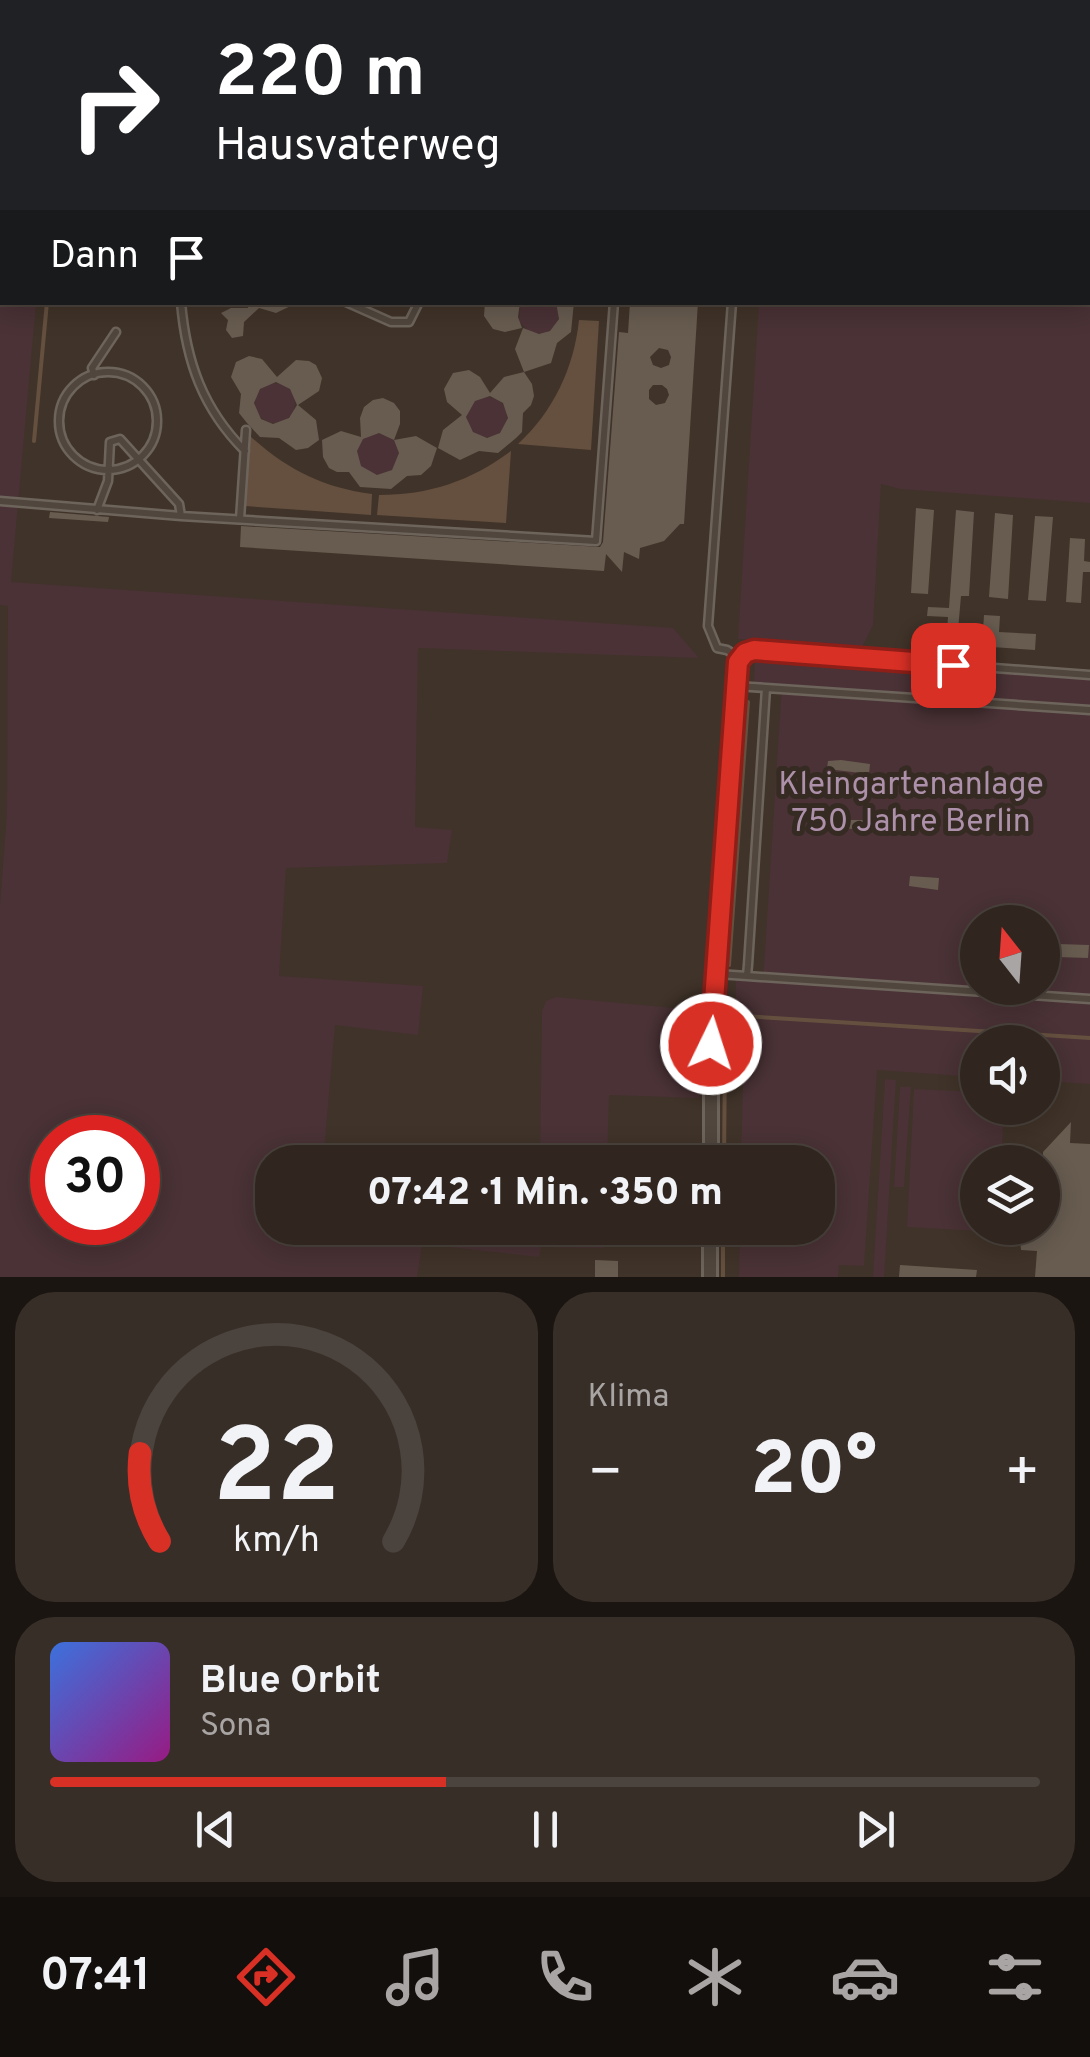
<!DOCTYPE html>
<html lang="de">
<head>
<meta charset="utf-8">
<style>
	body { margin:0; font-family:Overpass,sans-serif; background:#382e28; color:#f1f3f6; height:100vh; display:flex; flex-direction:column; font-size:38px; white-space:nowrap }
	* { box-sizing:border-box; margin:0 }
	p { font-size:32px; color:#a8a5a4 }
	.icon { flex:none; width:55px; height:55px; fill:none; stroke:currentColor; stroke-width:2; stroke-linecap:round; stroke-linejoin:round }
	.map { position:relative; height:1277px; overflow:hidden }
	.details { display:flex; flex-direction:column; gap:15px; padding:15px; background:#1a1511; flex:1 }
	.details>* { flex:none }
	.guide { position:absolute; left:0px; top:0px; width:1090px; height:305px; box-shadow:0 5px 25px #0003,0 0 0 2px #4b433d; background:#202124; color:#fff; overflow:hidden }
	.needle { width:65px; rotate:343deg }
	.fabs { position:absolute; left:960px; top:905px; display:grid; gap:20px }
	.fabs a { display:grid; place-items:center; width:100px; height:100px; border-radius:50%; background:#30261f; box-shadow:0 5px 25px #0003,0 0 0 2px #4b433d; font-size:50px }
	.speed { position:absolute; left:30px; top:1115px; display:flex; gap:20px; font-size:50px; font-weight:700; text-align:center }
	.speed>* { display:grid; place-content:center; width:130px; height:130px; border-radius:50%; background:#30261f; box-shadow:0 5px 25px #0003,0 0 0 2px #4b433d; line-height:1 }
	.speed .limit { border:15px solid #d22; background:#fff; color:#111 }
	.pin { position:absolute; display:grid; place-items:center; width:85px; height:85px; color:#fff; margin:-42px; border-radius:20px; box-shadow:0 5px 15px #0006 }
	.me { position:absolute; width:110px; margin:-55px; rotate:4deg; stroke-linejoin:round; filter:drop-shadow(0 0 8px #0008) }
	.turn { display:flex; align-items:center; gap:35px; height:210px; padding:0 50px; font-size:45px }
	.turn .icon { width:130px; height:130px; stroke-width:2.5 }
	.turn b { display:block; font-size:70px; line-height:85px }
	.then { display:flex; align-items:center; height:95px; padding:0 50px; background:#0003; gap:20px; font-size:38px }
	.big { font-size:75px; font-weight:800; line-height:1.1 }
	.details .tile { flex:1; display:flex; flex-direction:column; justify-content:center; gap:15px; min-width:0; padding:0 35px; border-radius:40px; background:#382e28 }
	.details .dial { align-items:center; gap:0 }
	.dial svg { height:260px; overflow:visible; fill:none; stroke:#4b433d; stroke-width:7; stroke-linecap:round; text-anchor:middle }
	.dial text { fill:#f1f3f6; stroke:none }
	.song { display:flex; align-items:center; gap:30px }
	.cover { width:120px; height:120px; border-radius:15px; background:linear-gradient(135deg,hsl(220 70% 55%),hsl(310 70% 35%)) }
	.played { height:10px; border-radius:5px; background:linear-gradient(90deg,#d93025 40%,#4b433d 40%) }
	.keys { display:flex; justify-content:space-around; direction:ltr }
	.heat { display:flex; justify-content:space-between; align-items:center; font-size:55px; direction:ltr }
	.details .tiles { flex:1; display:grid; gap:15px; grid-template-columns:1fr 1fr }
	.tile:last-child { grid-column:span 2 }
	.trip { position:absolute; left:255px; top:1145px; width:580px; height:100px; border-radius:40px; background:#30261f; box-shadow:0 5px 25px #0003,0 0 0 2px #4b433d; font-weight:800; line-height:100px; text-align:center }
	.dock { display:flex; height:160px; justify-content:space-around; align-items:center; background:#130f0c; color:#a8a5a4 }
	.dock .icon { width:70px; height:70px }
	.dock .selected { color:#d93025 }
	.dock b { font-size:45px; color:#f1f3f6 }
	.map>svg:first-child { display:block }
</style>
</head>
<body>
<div class="map">
<svg width="1090" height="1277" viewBox="0 0 1090 1277">
	<rect width="100%" height="100%" fill="#403329"/>
	<!-- green -->
	<path fill="#4a3236" fill-rule="evenodd" d="M0 0H1090V503L900 489 881 484 873 625 862 647 738 639 759 303 1088 302V2H2V302L36 303 11 582 673 628 699 658 418 648 415 827 452 830 447 863 286 868 279 976 423 986 418 1035 335 1025 323 1162H272V1228H605L604 1248 541 1247 539 1257 422 1244 417 1277H0V905L7 813 8 606 0 605ZM52 1138H138V1222H52Z
		M521 303H556C562 317 558 327 544 334L530 333 519 321Z
		M255 403a20 20 0 1 1 40 0a20 20 0 1 1-40 0Z
		M467 417a20 20 0 1 1 40 0a20 20 0 1 1-40 0Z
		M357 454a21 21 0 1 1 42 0a21 21 0 1 1-42 0Z
		M755 657 1090 679V1084L1043 1081 1042 1042H978L977 1077 877 1070 864 1266 839 1265 838 1277H739L740 1228H818V1162H741L745 1009 736 1008V981L763 982 782 685 754 683ZM978 922H1042V988H978Z
		M556 997 695 1010 693 1049 701 1053 699 1098 609 1095 607 1162H540L542 1011 546 1001Z
		M885 1079 896 1080 884 1277H873Z
		M900 1087H911L904 1187H894Z
		M914 1089 977 1092 978 1108H1004L1001 1162H978V1228H997V1232L907 1227Z"/>
	<!-- water -->
	<path fill="#65503f" d="M579 320 599 321 591 450 518 444C553 412 574 368 579 320Z
		M250 436C286 469 323 488 372 494L371 515 245 506Z
		M511 451 506 523 377 515 379 495C429 495 471 481 511 451Z"/>
	<g fill="none" stroke-linecap="round" stroke-linejoin="round">
		<!-- stream -->
		<path stroke="#65503f" stroke-width="4" d="M34 441 47 302
			M729 965 748 702
			M727 1015 1090 1038
			M724 1162 725 1054
			M723 1277V1228"/>
	</g>
	<!-- building -->
	<path fill="#685c50" fill-rule="evenodd" d="M247 302H299L276 313 259 308 244 322 243 336 232 338 226 330 228 320 221 313 231 308H248Z
		M485 302H520L518 317 522 328 505 332 493 329 484 316Z
		M556 302H574L571 332 557 343 551 363 524 372 515 349 523 328 539 334 550 331 559 319Z
		M630 302H698L684 524H680L664 541 640 548 639 559 624 552 622 572 606 554 604 571 240 547 241 526 600 547 603 542 619 332 628 333ZM659 348 668 350 671 357 669 365 661 368 653 365 650 357ZM653 385H662L667 389 669 395 665 403 656 405 649 399V390Z
		M249 356 262 359 277 377 296 360 309 361 316 365 322 378 319 391 298 405 316 420 319 440 308 448 296 450 279 438 260 437 247 423 239 413 241 394 231 377 236 362ZM276 382 290 389 297 405 289 418 273 424 261 419 254 403 260 389Z
		M469 370 480 377 490 393 504 377 524 372 532 384 534 396 531 405 523 413 522 432 516 438 498 453 479 451 460 460 438 448 443 430 462 415 447 402 444 389 453 373ZM490 396 503 403 508 418 500 433 487 438 473 432 466 417 475 401Z
		M383 398 394 403 400 411V424L394 440 416 436 437 448 431 466 421 475 407 476 391 489 360 487 349 472H337L329 468 323 457 322 440 341 431 361 437 360 418 364 407 373 400ZM379 433 394 440 399 453 392 470 377 475 361 466 357 451 363 439Z
		M916 508 934 510 928 594 911 593Z
		M956 510 974 512 969 596H961L958 630 983 631 984 615 1000 616 999 632 1036 634 1035 650 946 644 948 617 927 616 928 607 949 608Z
		M50 512 109 517 108 522 49 518Z
		M995 513 1013 515 1008 599 989 597Z
		M1035 516 1053 517 1046 601 1028 600Z
		M1070 538 1085 539 1084 561 1090 562V572H1083L1081 603 1066 602Z
		M841 760 870 764 869 774 827 769 828 761Z
		M827 820H867L868 830 826 827Z
		M910 876 939 878 938 890 909 886Z
		M1058 944 1089 945 1088 958 1057 957Z
		M1071 1122 1070 1143 1090 1144V1277H1035L1037 1251 1021 1250 1019 1229 1042 1228 1043 1152Z
		M595 1260 618 1261V1277H595Z
		M900 1265 977 1270 976 1277H899Z"/>
	<g fill="none" stroke-linecap="round" stroke-linejoin="round">
		<!-- service casing -->
		<g stroke="#6d645b" stroke-width="11">
			<path id="service" d="M181 302C186 362 203 409 245 451
				M346 302 391 322H409L419 302
				M732 302 708 626 717 648 727 650 741 659 754 650 1090 675
				M59 421a49 49 0 1 1 98 0a49 49 0 1 1-98 0Z
				M94 375 92 368 116 332
				M0 501 181 516 596 541 614 302
				M97 510 108 481 110 442 120 439 179 504 181 516
				M240 519 246 430
				M766 688 1090 710
				M718 974 747 976 748 965 766 688 736 686
				M747 976 1090 999"/>
		</g>
		<!-- minor casing -->
		<g stroke="#6d645b" stroke-width="18">
			<path id="minor" d="M711 1162V1045L735 685 741 659
				M710 1277V1228"/>
		</g>
		<!-- service -->
		<use href="#service" stroke="#50463d" stroke-width="6"/>
		<!-- minor -->
		<use href="#minor" stroke="#50463d" stroke-width="12"/>
	</g>
	<g fill="none" stroke-linecap="round" stroke-linejoin="round">
		<!-- route casing -->
		<g stroke="#8d1f18" stroke-width="25">
			<path id="route" d="M711 1044 738 662 745 653 754 650 953 665"/>
		</g>
		<!-- route -->
		<use href="#route" stroke="#d93025" stroke-width="18"/>
	</g>
	<g text-anchor="middle" dominant-baseline="central" stroke-width="10" stroke-linejoin="round" paint-order="stroke">
		<!-- park labels -->
		<g font-size="32" fill="#ad90a9" stroke="#352b22">
			<text x="911" y="786">Kleingartenanlage<tspan x="911" dy="37">750 Jahre Berlin</tspan></text>
		</g>
	</g>
</svg>
<div class="fabs">
<a><svg class="needle" viewBox="-14 -14 28 28"><path d="M0-13l5 13h-10z" fill="#e53935"/><path d="M0 13l5-13h-10z" fill="#a8a5a4"/></svg></a>
<a><svg class="icon" aria-label="sound" viewBox="0 0 24 24"><path d="M4 9h4l5-4v14l-5-4H4zM17 9q2 3 0 6"/></svg></a>
<a><svg class="icon" aria-label="layers" viewBox="0 0 24 24"><path d="M12 4l9 5-9 5-9-5zM3 14l9 5 9-5"/></svg></a>
</div>
<div class="speed"><div class="limit">30</div></div>
<div class="pin" style="left:953px;top:665px;background:#d93025"><svg class="icon" aria-label="arrive" viewBox="0 0 24 24"><path d="M6 21V4h12l-3 4 3 4H6"/></svg></div>
<svg class="me" style="left:711px;top:1044px" viewBox="-20 -20 40 40"><circle r="17" fill="#d93025" stroke="#fff" stroke-width="3"/><path d="M0-11L8 9 0 5-8 9z" fill="#fff"/></svg>
<div class="trip">07:42 · 1 Min. · 350 m</div>
<div class="guide">
<div class="turn"><svg class="icon" aria-label="right" viewBox="0 0 24 24"><path d="M7 20v-9h11M14 6l5 5-5 5"/></svg><div><b>220 m</b>Hausvaterweg</div></div>
<div class="then">Dann<svg class="icon" aria-label="arrive" viewBox="0 0 24 24"><path d="M6 21V4h12l-3 4 3 4H6"/></svg></div>
</div>
</div>
<section class="details">
<div class="tiles">
<div class="tile dial"><svg viewBox="0 0 100 80">
<path d="M14 69A42 42 0 1 1 86 69"/>
<path d="M14 69A42 42 0 0 1 8 42" stroke="#d93025"/>
<text x="50" y="56" font-size="32" font-weight="700">22</text>
<text x="50" y="72" font-size="11">km/h</text>
</svg></div>
<div class="tile"><p>Klima</p>
<div class="heat"><a>−</a><b class="big">20°</b><a>+</a></div>
</div>
<div class="tile">
<div class="song"><i class="cover"></i><div><b>Blue Orbit</b><p>Sona</p></div></div>
<div class="played"></div>
<div class="keys"><svg class="icon" aria-label="previous" viewBox="0 0 24 24"><path d="M18 5L8 12l10 7zM5 5v14"/></svg><svg class="icon" aria-label="pause" viewBox="0 0 24 24"><path d="M8 5v14M16 5v14"/></svg><svg class="icon" aria-label="next" viewBox="0 0 24 24"><path d="M6 5l10 7-10 7zM19 5v14"/></svg></div>
</div>
</div>
</section>
<nav class="dock">
<b>07:41</b>
<svg class="icon selected" aria-label="directions" viewBox="0 0 24 24"><path d="M12 3l9 9-9 9-9-9zM9 14v-3h6M13 9l2 2-2 2"/></svg>
<svg class="icon" aria-label="music" viewBox="0 0 24 24"><path d="M9 18V5l10-2v13"/><circle cx="6" cy="18" r="3"/><circle cx="16" cy="16" r="3"/></svg>
<svg class="icon" aria-label="phone" viewBox="0 0 24 24"><path d="M5 4h4l2 5-3 2q2 4 5 5l2-3 5 2v4C11 20 4 13 5 4z"/></svg>
<svg class="icon" aria-label="climate" viewBox="0 0 24 24"><path d="M12 3v18M4 7l16 10M4 17L20 7"/></svg>
<svg class="icon" aria-label="car" viewBox="0 0 24 24"><path d="M5 17H2v-5l4-1 3-4h7l3 4 3 1v5h-3M9 17h6M6 11h13"/><circle cx="7" cy="17" r="2"/><circle cx="17" cy="17" r="2"/></svg>
<svg class="icon" aria-label="filters" viewBox="0 0 24 24"><path d="M4 7h16M4 17h16"/><circle cx="9" cy="7" r="2"/><circle cx="15" cy="17" r="2"/></svg>
</nav>
</body>
</html>
